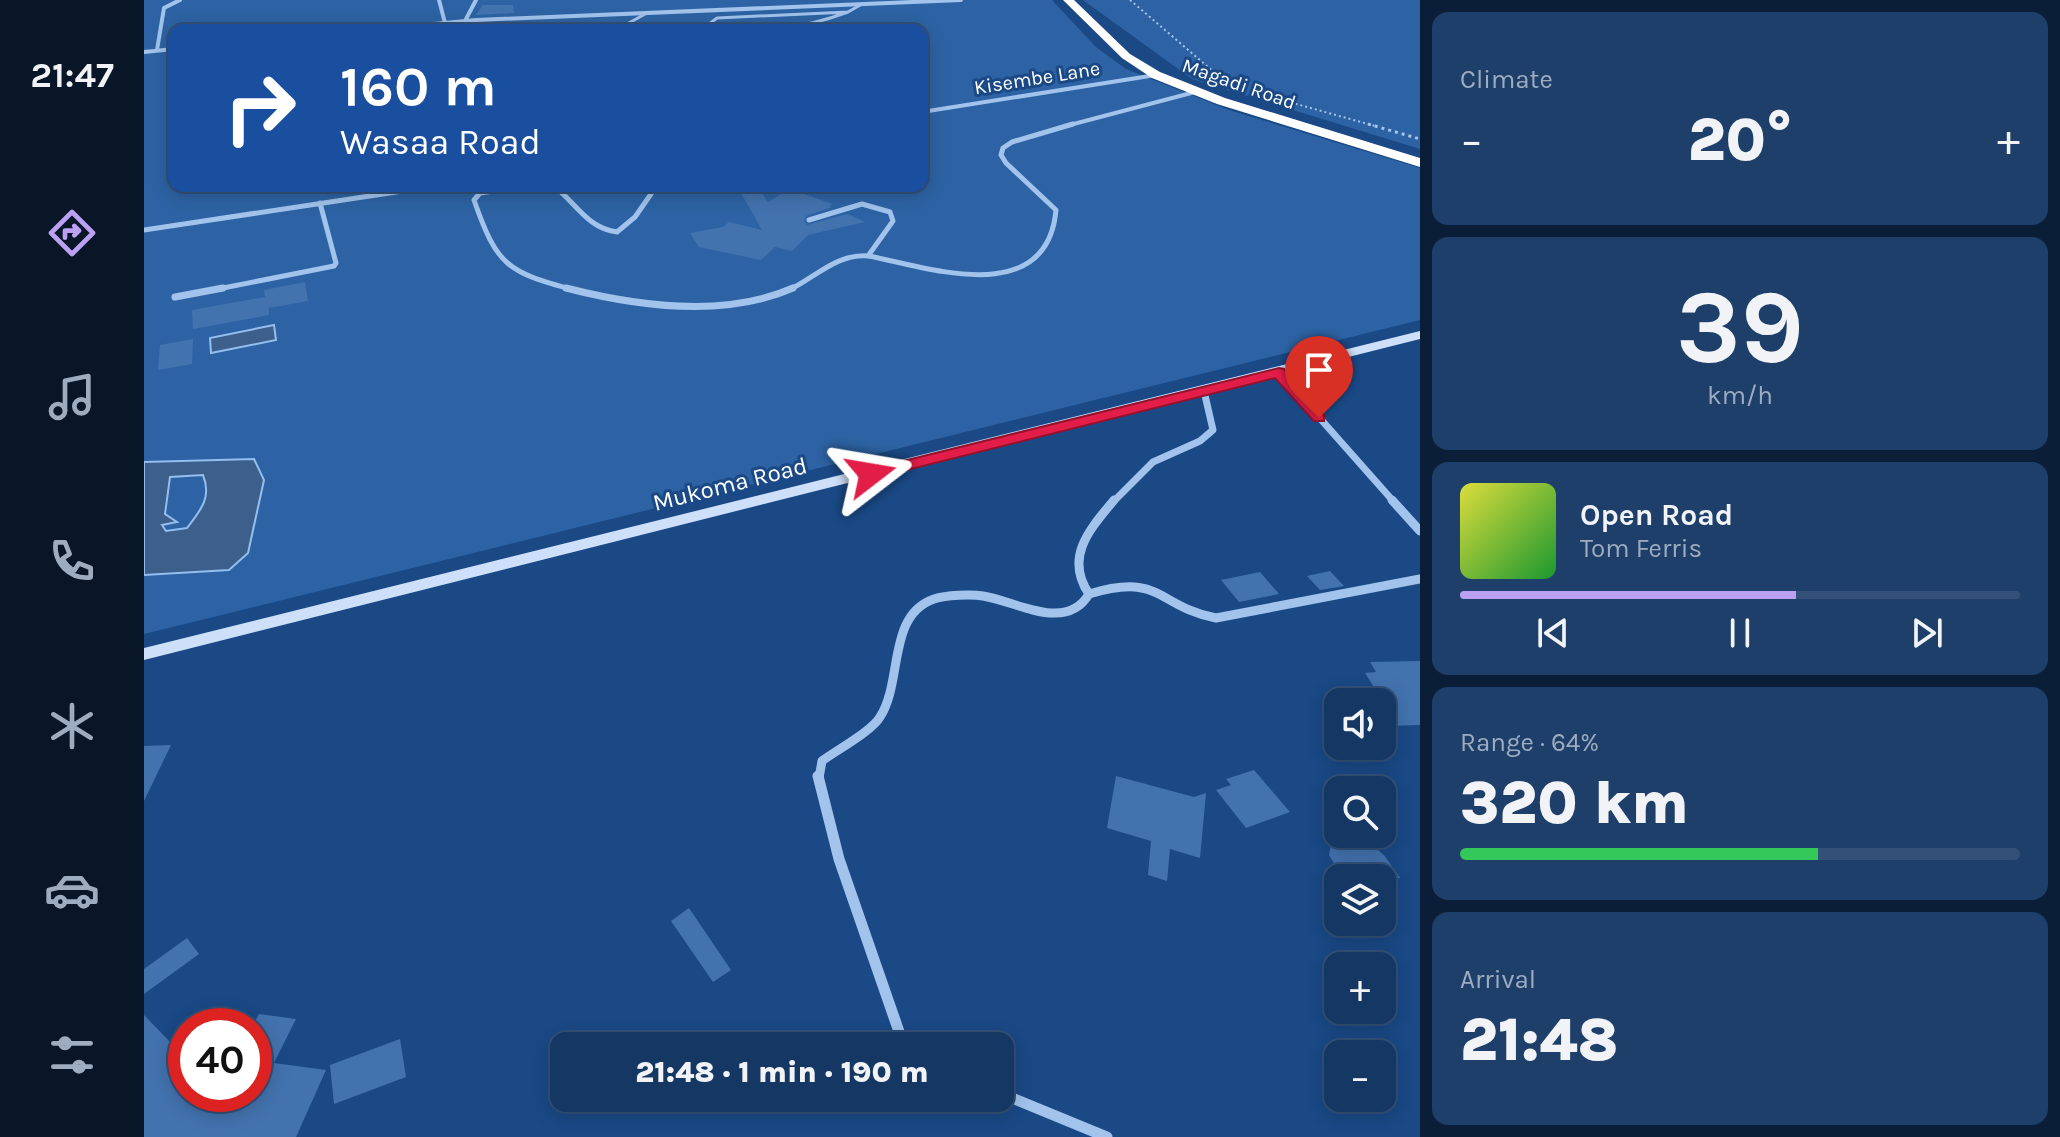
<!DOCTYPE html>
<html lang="en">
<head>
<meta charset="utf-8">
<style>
	body { margin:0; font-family:Karla,sans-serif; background:#1d3f6a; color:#f1f3f6; height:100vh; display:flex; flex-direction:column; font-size:30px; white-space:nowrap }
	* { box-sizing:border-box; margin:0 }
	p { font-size:26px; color:#9dacbf }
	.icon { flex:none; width:44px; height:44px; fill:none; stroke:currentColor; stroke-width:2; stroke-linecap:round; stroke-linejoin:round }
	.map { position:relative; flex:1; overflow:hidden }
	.drawer { display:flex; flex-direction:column; gap:12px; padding:12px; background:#0b1e37; width:640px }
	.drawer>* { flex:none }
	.banner { position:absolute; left:24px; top:24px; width:760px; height:168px; border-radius:16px; box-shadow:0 4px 20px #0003,0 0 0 2px #335178; background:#1a4fa0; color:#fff; overflow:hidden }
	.controls { position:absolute; left:1180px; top:688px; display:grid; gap:16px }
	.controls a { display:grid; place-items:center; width:72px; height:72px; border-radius:16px; background:#143764; box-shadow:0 4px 20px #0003,0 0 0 2px #335178; font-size:40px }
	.speed { position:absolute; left:24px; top:1008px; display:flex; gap:16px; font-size:40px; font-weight:700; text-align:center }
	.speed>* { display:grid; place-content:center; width:104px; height:104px; border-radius:50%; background:#143764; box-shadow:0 4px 20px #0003,0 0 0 2px #335178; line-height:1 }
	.speed .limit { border:12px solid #d22; background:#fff; color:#111 }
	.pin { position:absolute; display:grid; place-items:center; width:68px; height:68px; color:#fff; margin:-82px -34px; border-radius:50% 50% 50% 0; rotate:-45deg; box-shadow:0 0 8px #0007 }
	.pin .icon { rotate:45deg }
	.me { position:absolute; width:88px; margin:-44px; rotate:76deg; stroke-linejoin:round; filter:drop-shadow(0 0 6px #0008) }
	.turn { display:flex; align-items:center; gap:28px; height:168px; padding:0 40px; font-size:36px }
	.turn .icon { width:104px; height:104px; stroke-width:2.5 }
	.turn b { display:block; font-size:56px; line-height:68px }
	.big { font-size:60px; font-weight:800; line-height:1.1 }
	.drawer .card { flex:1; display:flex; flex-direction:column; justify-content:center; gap:12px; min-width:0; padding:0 28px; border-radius:16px; background:#1d3f6a }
	.drawer .dial { align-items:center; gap:0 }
	.dial b { font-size:104px; line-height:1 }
	.song { display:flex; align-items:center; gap:24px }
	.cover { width:96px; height:96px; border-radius:12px; background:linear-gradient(135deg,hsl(60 70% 55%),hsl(130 70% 35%)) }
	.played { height:8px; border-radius:4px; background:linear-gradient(90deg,#bca0f2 60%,#335178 60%) }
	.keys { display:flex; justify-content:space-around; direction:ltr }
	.heat { display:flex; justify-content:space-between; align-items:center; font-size:44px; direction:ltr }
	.charge { height:12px; border-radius:6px; background:linear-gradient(90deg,#34c759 64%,#335178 0) }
	.trip { position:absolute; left:406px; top:1032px; width:464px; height:80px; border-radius:16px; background:#143764; box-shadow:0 4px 20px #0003,0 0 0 2px #335178; font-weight:800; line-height:80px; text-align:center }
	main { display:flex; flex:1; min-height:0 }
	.menu { display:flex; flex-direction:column; width:144px; justify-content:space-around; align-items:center; background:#081628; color:#9dacbf }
	.menu .icon { width:56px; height:56px }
	.menu .on { color:#bca0f2 }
	.menu b { font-size:36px; color:#f1f3f6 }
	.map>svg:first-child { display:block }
</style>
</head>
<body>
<main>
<nav class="menu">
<b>21:47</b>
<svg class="icon on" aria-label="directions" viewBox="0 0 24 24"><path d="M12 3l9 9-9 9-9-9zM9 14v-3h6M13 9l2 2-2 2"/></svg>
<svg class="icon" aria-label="music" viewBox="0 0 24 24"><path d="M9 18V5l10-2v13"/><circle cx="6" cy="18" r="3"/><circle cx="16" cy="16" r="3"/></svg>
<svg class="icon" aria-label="phone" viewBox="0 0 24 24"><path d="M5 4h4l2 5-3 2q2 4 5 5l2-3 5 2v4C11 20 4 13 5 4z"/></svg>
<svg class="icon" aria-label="climate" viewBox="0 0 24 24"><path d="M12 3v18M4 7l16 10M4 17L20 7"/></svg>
<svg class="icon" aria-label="car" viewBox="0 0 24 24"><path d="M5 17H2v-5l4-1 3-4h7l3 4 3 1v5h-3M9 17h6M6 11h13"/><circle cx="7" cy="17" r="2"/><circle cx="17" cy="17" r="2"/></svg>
<svg class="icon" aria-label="filters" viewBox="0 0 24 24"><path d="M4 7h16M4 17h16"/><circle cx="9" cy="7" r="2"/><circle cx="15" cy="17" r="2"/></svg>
</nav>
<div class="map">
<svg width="1276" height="1137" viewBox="0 0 1276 1137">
	<rect width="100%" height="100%" fill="#1a4986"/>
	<!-- green -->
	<path fill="#2d63a4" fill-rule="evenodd" d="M0 0H908L952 47 982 69 1085 110 1276 168V320L0 634ZM30 30H778V186H30Z
		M939 0H1276V149L1048 79Z"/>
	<!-- water -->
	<path fill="#3d5f8c" stroke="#94beee" stroke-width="2" fill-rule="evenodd" d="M130 325 132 340 67 353 66 338Z
		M110 459 120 480 104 553 85 570 0 575V462ZM59 475C68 497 57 510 43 528L22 531 18 525 33 522 21 514 26 477Z"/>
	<!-- building -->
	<path fill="#4373af" d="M339 5H369L370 13 332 15Z
		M613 186 624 202 646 189 689 204 685 206 688 207 662 216 660 221 663 225 703 214 721 222 664 235 648 251 631 247 617 260 555 247 546 233 579 227 585 222 618 230 594 188Z
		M161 282 164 301 125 308V315L49 329 48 310 121 297 120 290Z
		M49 339 48 364 14 370 16 345Z
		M1186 571 1200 586 1176 590 1163 576Z
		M1116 572 1135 594 1095 602 1077 580Z
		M1276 661V725L1244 726 1238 715V702H1231L1223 689H1231L1221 673 1232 672 1226 662Z
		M27 745 0 801V746Z
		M1110 770 1146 812 1102 828 1072 790 1087 785 1082 779Z
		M972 776 1050 797 1062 793 1056 858 1026 849 1023 881 1004 875 1007 841 963 828Z
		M1194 838 1224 842 1240 855 1256 878H1199L1185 855 1188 840Z
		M545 908 587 970 569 982 527 921Z
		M43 938 55 954 0 994V969Z
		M115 1014 152 1019 130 1063 182 1070 152 1137H0V1015L29 1045 42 1047V1094H110V1023Z
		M256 1039 262 1077 190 1104 186 1065Z"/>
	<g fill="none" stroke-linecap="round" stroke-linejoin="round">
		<!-- path-far1 -->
		<path stroke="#a1c3ec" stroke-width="2" stroke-dasharray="2 3" stroke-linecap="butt" d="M986 0 1085 85
			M1113 93 1231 126"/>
		<!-- path -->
		<path stroke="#a1c3ec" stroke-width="3" stroke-dasharray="3 4" stroke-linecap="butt" d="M1224 124 1276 139"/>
		<!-- lane -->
		<path stroke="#a1c3ec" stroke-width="3" d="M704 12C661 28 609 37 565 24L573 18Z
			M704 12 718 4
			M472 30 503 13"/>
		<!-- street-far4 -->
		<path stroke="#a1c3ec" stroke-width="4" d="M295 0 301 23
			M321 21 332 0
			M227 30 332 20 817 0
			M13 50 20 8 36 0
			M0 52 30 49
			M778 112 1012 75
			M922 126 1051 92"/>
		<!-- street-far3 -->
		<path stroke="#a1c3ec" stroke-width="5" d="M385 186 336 193 330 200C353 266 363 272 430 290
			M410 186C432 203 443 228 473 232L491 217 507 194 501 186
			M665 220 718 204 746 212 749 221 724 256
			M0 230 292 186
			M69 290 190 266 192 263 176 203
			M645 290C672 277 693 253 725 256 785 268 903 309 912 210L862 163 857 155 859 148 868 142 929 124"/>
		<!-- street-far2 -->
		<path stroke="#a1c3ec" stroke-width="7" d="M422 288C492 306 581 318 649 288
			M31 297 79 288
			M1135 372 1250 502
			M969 502 1009 462 1056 441 1069 430 1060 391"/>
		<!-- street-far1 -->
		<path stroke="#a1c3ec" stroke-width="9" d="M1248 500 1276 531
			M945 594C1018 572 1012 606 1072 618L1276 579
			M675 778 678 761C693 750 728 731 736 717 759 682 743 615 790 599 802 595 827 594 839 596 872 601 922 633 945 594 920 557 946 529 970 500"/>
		<!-- street -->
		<path stroke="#a1c3ec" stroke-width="11" d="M674 776 695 859 760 1046
			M856 1093 963 1137"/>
		<!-- secondary -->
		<path fill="#cee0f9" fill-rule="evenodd" d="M1276 331V339L0 660V648Z"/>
		<!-- highway -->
		<path fill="#fff" fill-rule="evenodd" d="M919 0H930L986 54 1016 72 1081 98 1276 158V167L1073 104 1008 78 978 58Z"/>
	</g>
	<!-- route -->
	<path fill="#e11d48" stroke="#92132f" stroke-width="2" d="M1135 368 1140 369 1180 415V421H1170L1131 378 727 479 719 474 727 469Z"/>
	<g text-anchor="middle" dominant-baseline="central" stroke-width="6" stroke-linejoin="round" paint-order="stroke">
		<!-- far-street labels -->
		<g font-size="20" fill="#fff" stroke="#1a4986">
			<text transform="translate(893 78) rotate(-9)">Kisembe Lane</text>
			<text transform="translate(1095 84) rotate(19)">Magadi Road</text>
		</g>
		<!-- street labels -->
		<g font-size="24" fill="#fff" stroke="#1a4986">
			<text transform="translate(586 484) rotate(-14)">Mukoma Road</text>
		</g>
	</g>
</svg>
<div class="controls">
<a><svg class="icon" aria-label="sound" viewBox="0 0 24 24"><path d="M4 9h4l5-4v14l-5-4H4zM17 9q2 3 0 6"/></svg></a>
<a><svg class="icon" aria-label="search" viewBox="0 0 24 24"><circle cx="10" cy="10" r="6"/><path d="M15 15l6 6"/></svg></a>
<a><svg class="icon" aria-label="layers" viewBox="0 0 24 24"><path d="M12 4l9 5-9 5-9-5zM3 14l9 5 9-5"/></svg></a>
<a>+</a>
<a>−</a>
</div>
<div class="speed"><div class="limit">40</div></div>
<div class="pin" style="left:1175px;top:418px;background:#d93025"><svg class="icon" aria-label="arrive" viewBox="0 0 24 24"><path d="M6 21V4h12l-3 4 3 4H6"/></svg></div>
<svg class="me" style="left:727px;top:474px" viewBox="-20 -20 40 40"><path d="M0-17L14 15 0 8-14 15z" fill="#e11d48" stroke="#fff" stroke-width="4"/></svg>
<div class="trip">21:48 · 1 min · 190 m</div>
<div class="banner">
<div class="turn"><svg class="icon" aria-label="right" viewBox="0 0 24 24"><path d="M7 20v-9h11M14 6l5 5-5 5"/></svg><div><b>160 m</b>Wasaa Road</div></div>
</div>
</div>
<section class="drawer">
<div class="card"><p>Climate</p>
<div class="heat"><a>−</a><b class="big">20°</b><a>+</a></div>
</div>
<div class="card dial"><b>39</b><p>km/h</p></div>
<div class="card">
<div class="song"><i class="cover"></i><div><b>Open Road</b><p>Tom Ferris</p></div></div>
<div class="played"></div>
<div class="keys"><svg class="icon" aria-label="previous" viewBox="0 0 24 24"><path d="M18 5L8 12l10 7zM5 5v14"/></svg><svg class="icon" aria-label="pause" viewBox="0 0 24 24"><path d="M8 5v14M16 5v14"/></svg><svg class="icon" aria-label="next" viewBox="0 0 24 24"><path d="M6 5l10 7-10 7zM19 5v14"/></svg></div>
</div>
<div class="card"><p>Range · 64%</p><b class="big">320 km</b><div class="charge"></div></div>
<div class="card"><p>Arrival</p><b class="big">21:48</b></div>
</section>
</main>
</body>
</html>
